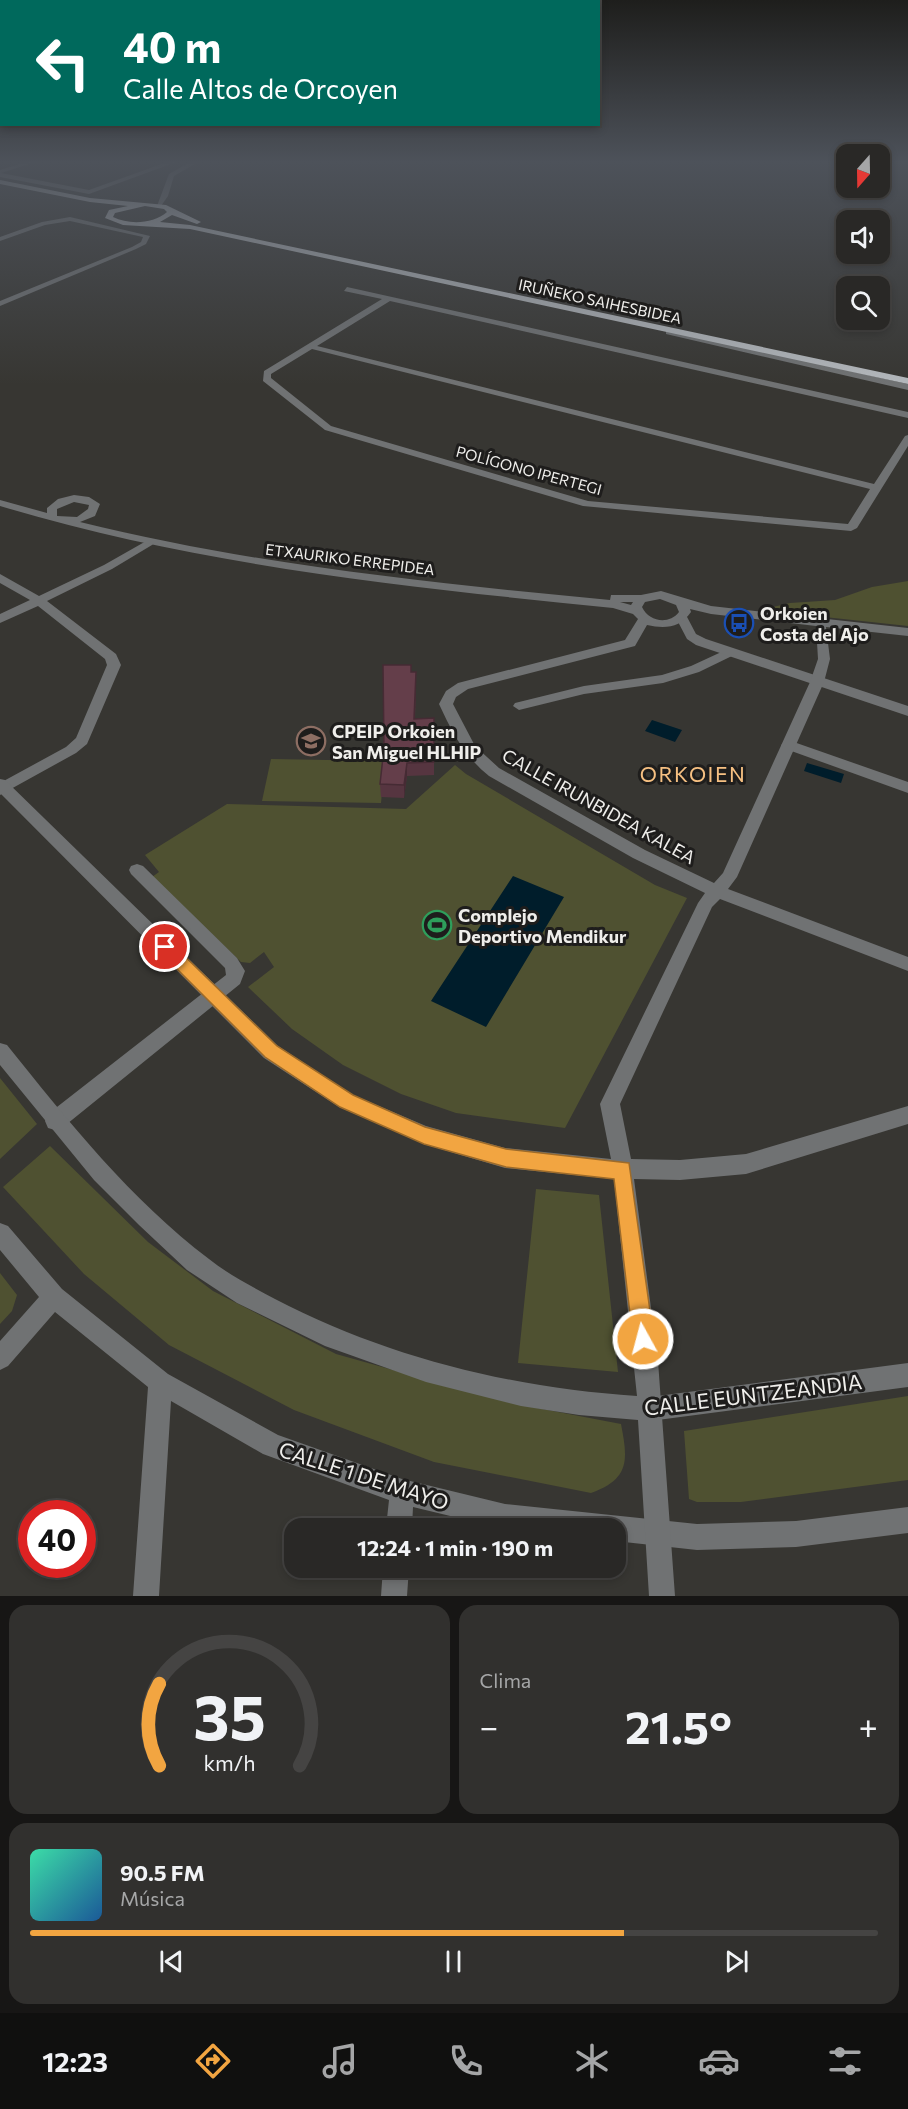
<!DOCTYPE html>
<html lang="es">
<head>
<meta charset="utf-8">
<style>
	body { margin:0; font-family:Commissioner,sans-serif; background:#31302e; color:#f1f3f6; height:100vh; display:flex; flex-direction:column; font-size:22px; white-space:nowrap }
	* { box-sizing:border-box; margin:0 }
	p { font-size:20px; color:#a5a6a7 }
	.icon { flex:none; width:33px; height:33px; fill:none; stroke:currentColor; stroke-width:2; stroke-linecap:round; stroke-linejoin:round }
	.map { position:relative; height:1596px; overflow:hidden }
	.drawer { display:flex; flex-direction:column; gap:9px; padding:9px; background:#171615; flex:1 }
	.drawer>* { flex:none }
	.banner { position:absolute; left:0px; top:0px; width:600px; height:126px; box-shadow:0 3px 9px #0003,0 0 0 2px #454443; background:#00695c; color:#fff; overflow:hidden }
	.needle { width:39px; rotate:200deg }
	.buttons { position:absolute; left:836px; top:144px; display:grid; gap:12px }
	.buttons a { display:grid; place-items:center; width:54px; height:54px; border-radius:12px; background:#292826; box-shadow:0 3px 9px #0003,0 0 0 2px #454443; font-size:30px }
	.speed { position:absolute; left:18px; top:1500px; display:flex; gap:12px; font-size:30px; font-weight:700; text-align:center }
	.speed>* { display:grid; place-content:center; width:78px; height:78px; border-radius:50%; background:#292826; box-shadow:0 3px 9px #0003,0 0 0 2px #454443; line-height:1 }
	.speed .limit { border:9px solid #d22; background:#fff; color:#111 }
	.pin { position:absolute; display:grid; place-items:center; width:51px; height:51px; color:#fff; margin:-26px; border:3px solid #fff; border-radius:50%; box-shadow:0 2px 6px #0007 }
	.me { position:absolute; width:66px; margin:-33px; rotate:353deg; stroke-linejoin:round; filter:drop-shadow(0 0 4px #0008) }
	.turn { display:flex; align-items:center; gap:21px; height:126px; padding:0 24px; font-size:27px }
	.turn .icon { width:78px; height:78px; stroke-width:2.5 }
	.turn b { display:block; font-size:42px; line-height:51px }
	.big { font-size:45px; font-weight:700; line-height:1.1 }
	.drawer .card { flex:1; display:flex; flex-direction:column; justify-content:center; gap:9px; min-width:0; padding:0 21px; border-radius:18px; background:#31302e }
	.drawer .dial { align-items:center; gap:0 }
	.dial svg { height:156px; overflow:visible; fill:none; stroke:#454443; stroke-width:7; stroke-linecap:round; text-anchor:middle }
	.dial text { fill:#f1f3f6; stroke:none }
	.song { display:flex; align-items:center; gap:18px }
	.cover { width:72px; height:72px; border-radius:9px; background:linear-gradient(135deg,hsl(160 70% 55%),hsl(210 70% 35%)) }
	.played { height:6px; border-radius:3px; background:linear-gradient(90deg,#f2a541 70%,#454443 70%) }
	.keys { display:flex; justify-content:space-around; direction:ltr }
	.heat { display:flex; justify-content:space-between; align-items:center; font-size:33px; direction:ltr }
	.drawer .tiles { flex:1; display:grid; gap:9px; grid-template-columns:1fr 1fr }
	.card:last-child { grid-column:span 2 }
	.trip { position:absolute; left:284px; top:1518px; width:342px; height:60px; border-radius:18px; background:#292826; box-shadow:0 3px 9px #0003,0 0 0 2px #454443; font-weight:700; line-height:60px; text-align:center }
	.tab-bar { display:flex; height:96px; justify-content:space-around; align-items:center; background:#10100f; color:#a5a6a7 }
	.tab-bar .icon { width:42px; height:42px }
	.tab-bar .current { color:#f2a541 }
	.tab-bar b { font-size:27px; color:#f1f3f6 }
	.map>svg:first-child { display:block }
</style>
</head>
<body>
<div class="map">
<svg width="908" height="1596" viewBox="0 0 908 1596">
	<rect width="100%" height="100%" fill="#373632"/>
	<!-- green -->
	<path fill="#4f5131" d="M908 581V626L760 610 790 603 835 600 872 587Z
		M271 759 385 761 381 803 262 801Z
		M455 765 466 774 655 885 687 898 565 1128 456 1113 401 1094 343 1065 292 1029 248 987 274 967 264 952 250 963 241 962 152 877 159 872 145 855 227 804 406 809Z
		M0 1078 37 1124 0 1159Z
		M50 1146 148 1242 213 1291 336 1354 511 1403 621 1424C628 1460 630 1479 591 1493L434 1462 294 1410 169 1345 84 1274 3 1187Z
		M536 1189 599 1195 618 1372 518 1363Z
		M0 1273 17 1295 12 1311 0 1324Z
		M908 1396V1480L741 1502H697L689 1499 684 1431Z"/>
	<!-- water -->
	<path fill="#001d2b" d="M652 720 682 730 675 742 645 731Z
		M807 763 844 774 841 783 804 771Z
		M513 876 564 897 486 1027 431 1001Z"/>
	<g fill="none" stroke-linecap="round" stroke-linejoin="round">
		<!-- pedestrian -->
		<path fill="#707273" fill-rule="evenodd" d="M730 648 734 649 736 652 734 655 699 672 663 683 584 694 519 710 513 706 515 703 584 686 662 675 691 666Z"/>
		<!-- minor -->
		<path fill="#707273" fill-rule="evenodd" d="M29 161H39L1 173 89 190 170 161H179L89 194 0 177V170Z
			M347 287 908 412V418L390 301 317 346 874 484 905 436 908 435V446L857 528 851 531 583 506 325 430 263 381 264 371 382 299 344 291ZM312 349 870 489 848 524 588 501 331 426 271 378V374Z
			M669 330 908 384V390L666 334V330Z
			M148 540 154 543 152 545 112 569 47 601 116 654 121 665 87 744 76 753 0 795V783L66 747 76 738 107 665 105 659 38 606 0 623V614L30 600 0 583V574L39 596 104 565Z
			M682 614 686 615 696 634 706 639 908 706V716L696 645 687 639 676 618Z
			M788 740 908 782V793L783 748 781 745Z
			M137 864 143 866 237 958 245 971 240 984 62 1128 55 1130 48 1128 45 1121 48 1114 226 975 225 968 131 874 129 870 131 866Z
			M0 1223 8 1226 62 1289 168 1374 278 1435 402 1479 505 1504 697 1524 796 1521 908 1507V1533L796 1547 697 1550 615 1541V1528H500L413 1507 412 1528H386L389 1500 263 1454 171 1401 159 1596H133L148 1387 55 1312 8 1366 0 1370V1341L39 1297 0 1250Z
			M908 1363V1387L650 1421 642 1417 638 1409 642 1401 650 1397Z
			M383 1568H409L407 1596H381Z"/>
		<!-- tertiary -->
		<path fill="#707273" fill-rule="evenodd" d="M192 161H200L174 176 168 196 161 206H157L169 174Z
			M70 217 150 236 146 244 136 249 0 306V301L132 247 141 242 143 237 70 221 45 225 0 241V237L42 222Z
			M74 495 89 497 100 504 95 516 80 522C254 565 432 583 610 600L611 595H641L661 591 711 606 908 628V636L826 627 830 659 824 682 737 877 728 889 908 957V971L720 899 712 907 620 1104 631 1159 680 1160 746 1154 908 1106V1124L746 1174 680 1180 634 1179 658 1361 675 1596H649L638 1420 579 1415 521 1406 426 1382 325 1346 237 1303 187 1270 139 1225 94 1180 0 1065V1043L7 1045C68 1121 131 1200 209 1259 229 1275 253 1287 275 1299 386 1357 512 1388 637 1396L614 1179 505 1168 424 1144 339 1107 264 1058 0 793V779L5 780 278 1046 353 1095 426 1126 505 1148 611 1159 600 1104 698 903 705 893 633 858 489 776C464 756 452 732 439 704L446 691 458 683 625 640 638 619 633 614 613 608C406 587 200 566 0 506V500L47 513V508L58 499ZM74 502 89 505 88 509 77 517 57 516V509ZM660 599 676 605 679 612C669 625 649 622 642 607L645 602ZM620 602H633L631 605ZM690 609 711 614 816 626 818 659 810 682 723 873 714 883 645 850 499 768 475 746 453 704 456 697 468 689 635 646 647 625C665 629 680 628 691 612Z"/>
		<!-- trunk -->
		<path fill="#b4b8bc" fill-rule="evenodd" d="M0 180 90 198 166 205 201 222 197 224 172 215 160 222 190 225 908 378V384L190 229 123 225 105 218 109 210 128 206 90 202 0 184ZM145 206 164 209 167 212C153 224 129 225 113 217L115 213Z"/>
	</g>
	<!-- wall -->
	<path fill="#563540" d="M412 672H416V685L415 719 434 718V775L407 776 404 798 381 797 380 784Z"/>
	<!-- shaded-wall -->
	<path fill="#462b34" d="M416 672V685L414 732V719Z
		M407 763V776L404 798V785Z"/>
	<!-- building -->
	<path fill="#643e4a" stroke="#462b34" stroke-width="1.5" d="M383 665H411V672H416L414 719 434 718V762L407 763 404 785 380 784 384 748Z"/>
	<!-- sky -->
	<linearGradient id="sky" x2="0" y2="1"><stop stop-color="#1e1e1c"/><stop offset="0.42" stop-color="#4d525a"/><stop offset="1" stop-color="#4d525a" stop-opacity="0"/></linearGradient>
	<rect width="908" height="385" fill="url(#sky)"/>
	<!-- route -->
	<path fill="#f2a541" stroke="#9d6b2a" stroke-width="1.5" d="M165 940 170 942 277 1046 353 1095 425 1127 506 1149 629 1163 654 1339 651 1346 643 1349 636 1346 633 1339 614 1179 506 1167 424 1144 340 1107 265 1057 159 951 157 947Z"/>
	<!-- icons -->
	<defs>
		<g id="bus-ring" transform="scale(1.5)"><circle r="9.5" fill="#1e1d1c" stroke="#1a4fb4" stroke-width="1.5"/><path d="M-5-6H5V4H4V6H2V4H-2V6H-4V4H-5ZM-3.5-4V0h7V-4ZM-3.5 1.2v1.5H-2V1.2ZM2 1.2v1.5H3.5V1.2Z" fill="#1a4fb4"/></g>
		<g id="school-ring" transform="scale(1.5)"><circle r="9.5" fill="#1e1d1c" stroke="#8d6e63" stroke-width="1.5"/><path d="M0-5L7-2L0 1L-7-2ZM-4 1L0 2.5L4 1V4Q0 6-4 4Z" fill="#8d6e63"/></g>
		<g id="stadium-ring" transform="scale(1.5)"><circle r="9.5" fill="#1e1d1c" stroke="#2e9e5b" stroke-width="1.5"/><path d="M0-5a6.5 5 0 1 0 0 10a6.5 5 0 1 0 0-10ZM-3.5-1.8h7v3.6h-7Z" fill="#2e9e5b"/></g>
	</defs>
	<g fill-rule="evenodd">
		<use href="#bus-ring" x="739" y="623"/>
		<use href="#school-ring" x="311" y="741"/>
		<use href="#stadium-ring" x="437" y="925"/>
	</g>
	<g text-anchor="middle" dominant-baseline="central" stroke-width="6" stroke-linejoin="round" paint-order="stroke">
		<!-- far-street labels -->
		<g font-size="15" fill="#efeeeb" stroke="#1e1d1c">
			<text transform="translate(600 301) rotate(12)">IRUÑEKO SAIHESBIDEA</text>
			<text transform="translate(529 470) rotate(15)">POLÍGONO IPERTEGI</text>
			<text transform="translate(350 559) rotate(7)">ETXAURIKO ERREPIDEA</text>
		</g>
		<!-- poi labels -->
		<g font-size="18" font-weight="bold" fill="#efeeeb" stroke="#1e1d1c" text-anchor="start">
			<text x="760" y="613">Orkoien<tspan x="760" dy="21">Costa del Ajo</tspan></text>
			<text x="332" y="731">CPEIP Orkoien<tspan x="332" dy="21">San Miguel HLHIP</tspan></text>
			<text x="458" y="915">Complejo<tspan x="458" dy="21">Deportivo Mendikur</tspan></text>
		</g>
		<!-- street labels -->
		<g font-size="18" fill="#efeeeb" stroke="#1e1d1c">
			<text transform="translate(599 806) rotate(29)">CALLE IRUNBIDEA KALEA</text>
		</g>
		<!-- quarter labels -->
		<g font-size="21" letter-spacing="1.5" fill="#f6c082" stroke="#1e1d1c">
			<text x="693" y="773">ORKOIEN</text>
		</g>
		<!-- near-street labels -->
		<g font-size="21" fill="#efeeeb" stroke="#1e1d1c">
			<text transform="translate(753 1394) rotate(-7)">CALLE EUNTZEANDIA</text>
			<text transform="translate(364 1475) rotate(18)">CALLE 1 DE MAYO</text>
		</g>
	</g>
</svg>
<div class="buttons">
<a><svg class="needle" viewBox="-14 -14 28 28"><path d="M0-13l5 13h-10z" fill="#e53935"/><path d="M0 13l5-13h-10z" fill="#a5a6a7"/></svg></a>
<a><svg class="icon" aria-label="sound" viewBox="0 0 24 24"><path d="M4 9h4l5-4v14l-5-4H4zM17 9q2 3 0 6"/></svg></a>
<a><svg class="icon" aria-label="search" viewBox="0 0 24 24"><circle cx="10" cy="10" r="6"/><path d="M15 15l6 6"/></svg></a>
</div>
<div class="speed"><div class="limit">40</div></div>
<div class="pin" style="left:165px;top:947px;background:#d93025"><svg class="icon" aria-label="arrive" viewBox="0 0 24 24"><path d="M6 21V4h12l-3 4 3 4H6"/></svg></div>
<svg class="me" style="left:643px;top:1339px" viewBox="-20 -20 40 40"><circle r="17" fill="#f2a541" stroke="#fff" stroke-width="3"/><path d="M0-11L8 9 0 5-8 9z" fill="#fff"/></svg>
<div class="trip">12:24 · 1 min · 190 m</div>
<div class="banner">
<div class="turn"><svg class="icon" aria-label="left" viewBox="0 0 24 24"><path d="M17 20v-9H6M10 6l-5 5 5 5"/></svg><div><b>40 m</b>Calle Altos de Orcoyen</div></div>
</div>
</div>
<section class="drawer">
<div class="tiles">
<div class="card dial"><svg viewBox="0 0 100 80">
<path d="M14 69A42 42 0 1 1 86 69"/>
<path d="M14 69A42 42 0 0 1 14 27" stroke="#f2a541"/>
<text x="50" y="56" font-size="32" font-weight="700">35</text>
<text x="50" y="72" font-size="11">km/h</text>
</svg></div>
<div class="card"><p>Clima</p>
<div class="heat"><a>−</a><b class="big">21.5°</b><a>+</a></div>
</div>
<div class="card">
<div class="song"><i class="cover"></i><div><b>90.5 FM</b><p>Música</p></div></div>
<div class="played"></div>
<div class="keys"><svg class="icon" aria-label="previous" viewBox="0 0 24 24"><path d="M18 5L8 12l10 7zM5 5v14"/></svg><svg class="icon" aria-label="pause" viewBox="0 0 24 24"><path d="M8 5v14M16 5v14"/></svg><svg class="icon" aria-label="next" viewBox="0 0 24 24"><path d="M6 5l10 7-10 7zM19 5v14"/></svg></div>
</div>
</div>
</section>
<nav class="tab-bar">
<b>12:23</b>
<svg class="icon current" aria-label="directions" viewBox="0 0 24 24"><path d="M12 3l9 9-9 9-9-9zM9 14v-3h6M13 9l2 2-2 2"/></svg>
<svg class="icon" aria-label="music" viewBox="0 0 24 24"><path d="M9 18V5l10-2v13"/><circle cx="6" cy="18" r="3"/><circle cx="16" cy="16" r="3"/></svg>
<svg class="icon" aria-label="phone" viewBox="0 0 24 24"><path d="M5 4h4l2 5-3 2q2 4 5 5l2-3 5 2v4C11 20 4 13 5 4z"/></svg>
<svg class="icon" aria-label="climate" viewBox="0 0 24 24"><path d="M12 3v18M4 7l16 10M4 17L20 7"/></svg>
<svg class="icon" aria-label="car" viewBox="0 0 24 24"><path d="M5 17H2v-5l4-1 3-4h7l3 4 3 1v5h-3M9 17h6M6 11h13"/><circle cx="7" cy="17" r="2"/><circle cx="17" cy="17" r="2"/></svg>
<svg class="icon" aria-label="filters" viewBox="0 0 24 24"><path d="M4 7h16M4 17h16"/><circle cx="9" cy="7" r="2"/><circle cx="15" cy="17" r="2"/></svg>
</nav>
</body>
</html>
